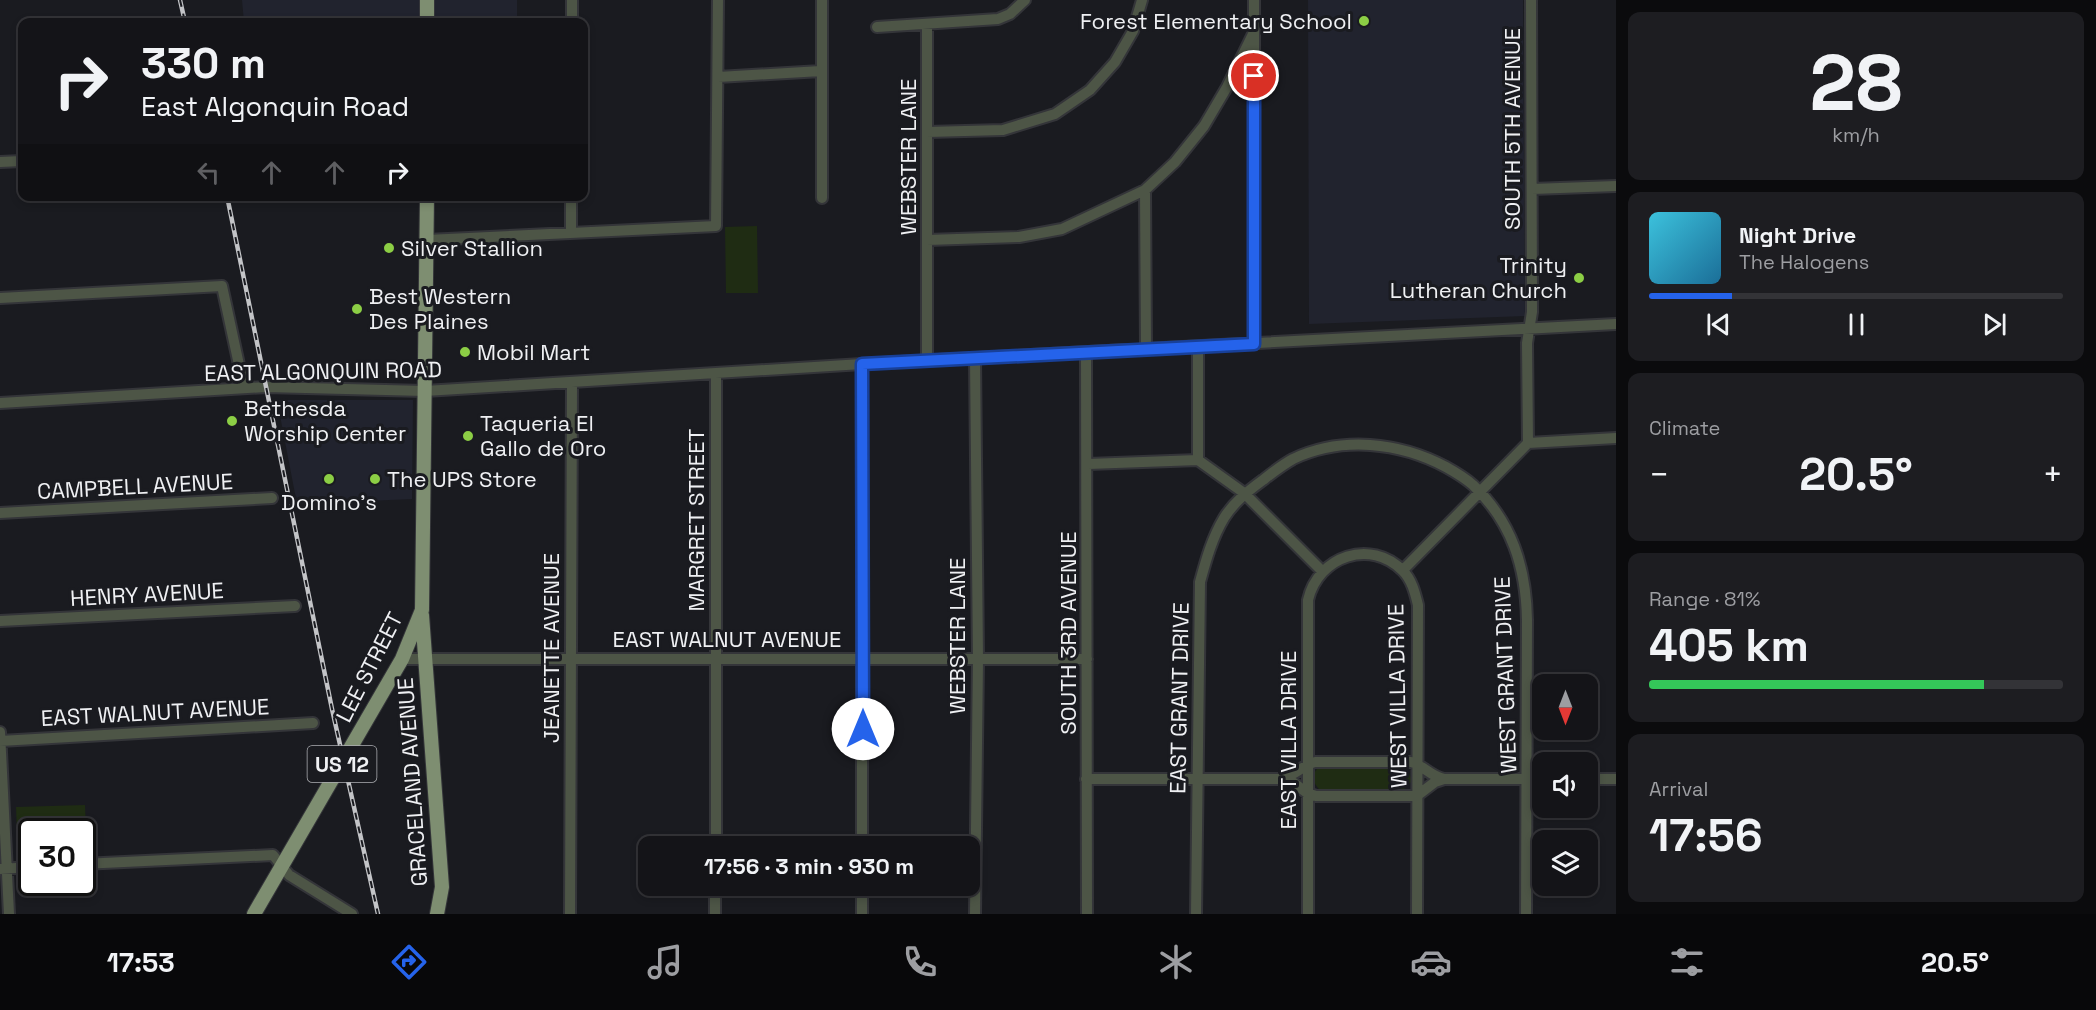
<!DOCTYPE html>
<html lang="en">
<head>
<meta charset="utf-8">
<style>
	body { margin:0; font-family:"Space Grotesk",sans-serif; background:#1d1d21; color:#f1f3f6; height:100vh; display:flex; flex-direction:column; font-size:22px; white-space:nowrap }
	* { box-sizing:border-box; margin:0 }
	p { font-size:20px; color:#9d9ea2 }
	.icon { flex:none; width:33px; height:33px; fill:none; stroke:currentColor; stroke-width:2; stroke-linecap:round; stroke-linejoin:round }
	.map { position:relative; flex:1; overflow:hidden }
	.details { display:flex; flex-direction:column; gap:12px; padding:12px; background:#0b0b0d; width:480px }
	.details>* { flex:none }
	.hud { position:absolute; left:18px; top:18px; width:570px; height:183px; border-radius:12px; box-shadow:0 3px 9px #0003,0 0 0 2px #333337; background:#141418; color:#f1f3f6; overflow:hidden }
	.needle { width:39px; rotate:180deg }
	.tools { position:absolute; left:1532px; top:674px; display:grid; gap:12px }
	.tools a { display:grid; place-items:center; width:66px; height:66px; border-radius:12px; background:#141418; box-shadow:0 3px 9px #0003,0 0 0 2px #333337; font-size:30px }
	.speed { position:absolute; left:18px; top:818px; display:flex; gap:12px; font-size:30px; font-weight:700; text-align:center }
	.speed>* { display:grid; place-content:center; width:78px; height:78px; border-radius:50%; background:#141418; box-shadow:0 3px 9px #0003,0 0 0 2px #333337; line-height:1 }
	.speed .limit { border:3px solid #111; border-radius:9px; background:#fff; color:#111 }
	.pin { position:absolute; display:grid; place-items:center; width:51px; height:51px; color:#fff; margin:-26px; border:3px solid #fff; border-radius:50%; box-shadow:0 2px 6px #0007 }
	.me { position:absolute; width:66px; margin:-33px; rotate:0deg; stroke-linejoin:round; filter:drop-shadow(0 0 4px #0008) }
	.turn { display:flex; align-items:center; gap:21px; height:126px; padding:0 24px; font-size:27px }
	.turn .icon { width:78px; height:78px; stroke-width:2.5 }
	.turn b { display:block; font-size:42px; line-height:51px }
	.lanes { display:flex; align-items:center; height:57px; padding:0 24px; background:#0003; justify-content:center; gap:30px; direction:ltr }
	.lanes .off { opacity:.35 }
	.big { font-size:45px; font-weight:600; line-height:1.1 }
	.details .widget { flex:1; display:flex; flex-direction:column; justify-content:center; gap:9px; min-width:0; padding:0 21px; border-radius:12px; background:#1d1d21 }
	.details .dial { align-items:center; gap:0 }
	.dial b { font-size:78px; line-height:1 }
	.song { display:flex; align-items:center; gap:18px }
	.cover { width:72px; height:72px; border-radius:9px; background:linear-gradient(135deg,hsl(190 70% 55%),hsl(200 70% 35%)) }
	.played { height:6px; border-radius:3px; background:linear-gradient(90deg,#2563eb 20%,#333337 20%) }
	.keys { display:flex; justify-content:space-around; direction:ltr }
	.heat { display:flex; justify-content:space-between; align-items:center; font-size:33px; direction:ltr }
	.charge { height:9px; border-radius:4px; background:linear-gradient(90deg,#34c759 81%,#333337 0) }
	.trip { position:absolute; left:638px; top:836px; width:342px; height:60px; border-radius:12px; background:#141418; box-shadow:0 3px 9px #0003,0 0 0 2px #333337; font-weight:600; line-height:60px; text-align:center }
	.tab-bar { display:flex; height:96px; justify-content:space-around; align-items:center; background:#08080a; color:#9d9ea2 }
	.tab-bar .icon { width:42px; height:42px }
	.tab-bar .active { color:#2563eb }
	.tab-bar b { font-size:27px; color:#f1f3f6 }
	main { display:flex; flex:1; min-height:0 }
	.map>svg:first-child { display:block }
</style>
</head>
<body>
<main>
<div class="map">
<svg width="1616" height="914" viewBox="0 0 1616 914">
	<rect width="100%" height="100%" fill="#1a1b20"/>
	<!-- built -->
	<path fill="#21232e" d="M242 0H517V22H244Z
		M1308 0H1523L1525 316 1309 324Z
		M277 400H413L412 499 297 504Z"/>
	<!-- green -->
	<path fill="#1f2c13" d="M757 226 758 293H726L725 227Z
		M1322 765 1403 766 1408 770 1412 781 1402 791 1320 790C1311 781 1311 772 1322 765Z
		M85 805 87 853H83L82 831H32L31 857 18 858 16 807Z"/>
	<g fill="none" stroke-linecap="round" stroke-linejoin="round">
		<!-- minor casing -->
		<g stroke="#343539" stroke-width="14">
			<path id="minor" d="M822 0V198
				M1254 0V344
				M572 22V0
				M927 25V361
				M877 27 998 19 1010 14 1025 0
				M718 77 821 71
				M927 132 1003 130 1055 114 1090 90 1115 62 1133 31 1142 0
				M0 162 22 161
				M1532 189 1616 186
				M1145 190 1146 349
				M571 233V196
				M427 240 716 226 718 0
				M927 240 1019 237 1062 229 1145 190 1175 162 1204 126 1227 87 1254 32
				M0 298 222 286 244 388
				M1198 347V460
				M1086 352 1087 914
				M975 358 978 659 975 914
				M862 364V846
				M0 403 266 387 425 391 862 364 1616 324
				M1528 443 1616 438
				M1198 460 1244 493 1322 571
				M1088 464 1198 460
				M0 513 272 498
				M1403 570 1528 443 1527 343 1532 312 1531 0
				M0 621 295 606
				M402 659H1087
				M0 732 9 914
				M0 741 313 723
				M1283 778C1296 775 1303 765 1315 762H1411C1423 765 1430 776 1444 779
				M1086 779H1281L1290 780 1307 793 1316 796H1412L1418 795 1435 782 1444 779H1542
				M1587 779H1616
				M716 846V373
				M82 864 273 855 289 875 352 914
				M0 869 32 867
				M570 914 572 383
				M715 914V885
				M862 914V885
				M1196 914 1200 582C1206 560 1212 538 1224 518 1234 502 1248 491 1263 480 1272 473 1282 465 1293 459 1342 436 1399 442 1446 467 1455 472 1465 478 1473 485 1512 522 1526 567 1527 620L1526 914
				M1308 914V600C1318 556 1371 538 1403 571 1412 580 1415 593 1418 605L1417 914"/>
		</g>
		<!-- major casing -->
		<g stroke="#343539" stroke-width="16">
			<path id="major" d="M427 0V22
				M422 615 442 887 437 914
				M254 914 402 659 422 610 427 196"/>
		</g>
		<!-- minor -->
		<use href="#minor" stroke="#4d5546" stroke-width="10"/>
		<!-- major -->
		<use href="#major" stroke="#7e8e71" stroke-width="14"/>
		<!-- rail casing -->
		<g stroke="#c3c4c7" stroke-width="4.5">
			<path id="rail" d="M180 0 185 22
				M227 196 332 709 378 914"/>
		</g>
		<!-- rail -->
		<use href="#rail" stroke="#1a1b20" stroke-width="2" stroke-dasharray="7" stroke-linecap="butt"/>
	</g>
	<g fill="none" stroke-linecap="round" stroke-linejoin="round">
		<!-- route casing -->
		<g stroke="#184099" stroke-width="15">
			<path id="route" d="M863 729 862 364 1254 344V76"/>
		</g>
		<!-- route -->
		<use href="#route" stroke="#2563eb" stroke-width="10"/>
	</g>
	<!-- markers -->
	<g fill="#8cce45" stroke="#1a1b20" stroke-width="2">
		<circle cx="1364" cy="21" r="6"/>
		<circle cx="389" cy="248" r="6"/>
		<circle cx="1579" cy="278" r="6"/>
		<circle cx="357" cy="309" r="6"/>
		<circle cx="465" cy="352" r="6"/>
		<circle cx="232" cy="421" r="6"/>
		<circle cx="468" cy="436" r="6"/>
		<circle cx="329" cy="479" r="6"/>
		<circle cx="375" cy="479" r="6"/>
	</g>
	<g text-anchor="middle" dominant-baseline="central" stroke-width="6" stroke-linejoin="round" paint-order="stroke">
		<!-- shield labels -->
		<rect fill="#1a1b20" stroke="#afb0b4" stroke-width="1.5" x="307.5" y="746" width="69" height="36" rx="4.5"/>
		<g font-size="21" font-weight="bold" fill="#eff0f3">
			<text x="342" y="764">US 12</text>
		</g>
		<!-- poi labels -->
		<g font-size="22" fill="#eff0f3" stroke="#1a1b20" text-anchor="start">
			<text x="1352" y="21" text-anchor="end">Forest Elementary School</text>
			<text x="401" y="248">Silver Stallion</text>
			<text x="1567" y="265" text-anchor="end">Trinity<tspan x="1567" dy="25">Lutheran Church</tspan></text>
			<text x="369" y="296">Best Western<tspan x="369" dy="25">Des Plaines</tspan></text>
			<text x="477" y="352">Mobil Mart</text>
			<text x="244" y="408">Bethesda<tspan x="244" dy="25">Worship Center</tspan></text>
			<text x="480" y="423">Taqueria El<tspan x="480" dy="25">Gallo de Oro</tspan></text>
			<text x="387" y="479">The UPS Store</text>
			<text x="329" y="502" text-anchor="middle">Domino's</text>
		</g>
		<!-- street labels -->
		<g font-size="22" fill="#eff0f3" stroke="#1a1b20">
			<text transform="translate(1512 129) rotate(-90)">SOUTH 5TH AVENUE</text>
			<text transform="translate(908 157) rotate(-90)">WEBSTER LANE</text>
			<text transform="translate(323 371) rotate(-1)">EAST ALGONQUIN ROAD</text>
			<text transform="translate(135 486) rotate(-3)">CAMPBELL AVENUE</text>
			<text transform="translate(696 520) rotate(-90)">MARGRET STREET</text>
			<text transform="translate(147 594) rotate(-3)">HENRY AVENUE</text>
			<text transform="translate(1068 633) rotate(-90)">SOUTH 3RD AVENUE</text>
			<text transform="translate(957 636) rotate(-90)">WEBSTER LANE</text>
			<text x="727" y="639">EAST WALNUT AVENUE</text>
			<text transform="translate(551 648) rotate(-90)">JEANETTE AVENUE</text>
			<text transform="translate(369 667) rotate(-63)">LEE STREET</text>
			<text transform="translate(1505 675) rotate(-92)">WEST GRANT DRIVE</text>
			<text transform="translate(1397 696) rotate(-91)">WEST VILLA DRIVE</text>
			<text transform="translate(1179 698) rotate(-89)">EAST GRANT DRIVE</text>
			<text transform="translate(155 712) rotate(-3)">EAST WALNUT AVENUE</text>
			<text transform="translate(1288 740) rotate(-90)">EAST VILLA DRIVE</text>
			<text transform="translate(412 782) rotate(-94)">GRACELAND AVENUE</text>
		</g>
	</g>
</svg>
<div class="tools">
<a><svg class="needle" viewBox="-14 -14 28 28"><path d="M0-13l5 13h-10z" fill="#e53935"/><path d="M0 13l5-13h-10z" fill="#9d9ea2"/></svg></a>
<a><svg class="icon" aria-label="sound" viewBox="0 0 24 24"><path d="M4 9h4l5-4v14l-5-4H4zM17 9q2 3 0 6"/></svg></a>
<a><svg class="icon" aria-label="layers" viewBox="0 0 24 24"><path d="M12 4l9 5-9 5-9-5zM3 14l9 5 9-5"/></svg></a>
</div>
<div class="speed"><div class="limit">30</div></div>
<div class="pin" style="left:1254px;top:76px;background:#d93025"><svg class="icon" aria-label="arrive" viewBox="0 0 24 24"><path d="M6 21V4h12l-3 4 3 4H6"/></svg></div>
<svg class="me" style="left:863px;top:729px" viewBox="-20 -20 40 40"><circle r="19" fill="#fff"/><path d="M0-13L10 11 0 6-10 11z" fill="#2563eb"/></svg>
<div class="trip">17:56 · 3 min · 930 m</div>
<div class="hud">
<div class="turn"><svg class="icon" aria-label="right" viewBox="0 0 24 24"><path d="M7 20v-9h11M14 6l5 5-5 5"/></svg><div><b>330 m</b>East Algonquin Road</div></div>
<div class="lanes"><svg class="icon off" aria-label="left" viewBox="0 0 24 24"><path d="M17 20v-9H6M10 6l-5 5 5 5"/></svg><svg class="icon off" aria-label="ahead" viewBox="0 0 24 24"><path d="M12 20V5M6 11l6-6 6 6"/></svg><svg class="icon off" aria-label="ahead" viewBox="0 0 24 24"><path d="M12 20V5M6 11l6-6 6 6"/></svg><svg class="icon" aria-label="right" viewBox="0 0 24 24"><path d="M7 20v-9h11M14 6l5 5-5 5"/></svg></div>
</div>
</div>
<section class="details">
<div class="widget dial"><b>28</b><p>km/h</p></div>
<div class="widget">
<div class="song"><i class="cover"></i><div><b>Night Drive</b><p>The Halogens</p></div></div>
<div class="played"></div>
<div class="keys"><svg class="icon" aria-label="previous" viewBox="0 0 24 24"><path d="M18 5L8 12l10 7zM5 5v14"/></svg><svg class="icon" aria-label="pause" viewBox="0 0 24 24"><path d="M8 5v14M16 5v14"/></svg><svg class="icon" aria-label="next" viewBox="0 0 24 24"><path d="M6 5l10 7-10 7zM19 5v14"/></svg></div>
</div>
<div class="widget"><p>Climate</p>
<div class="heat"><a>−</a><b class="big">20.5°</b><a>+</a></div>
</div>
<div class="widget"><p>Range · 81%</p><b class="big">405 km</b><div class="charge"></div></div>
<div class="widget"><p>Arrival</p><b class="big">17:56</b></div>
</section>
</main>
<nav class="tab-bar">
<b>17:53</b>
<svg class="icon active" aria-label="directions" viewBox="0 0 24 24"><path d="M12 3l9 9-9 9-9-9zM9 14v-3h6M13 9l2 2-2 2"/></svg>
<svg class="icon" aria-label="music" viewBox="0 0 24 24"><path d="M9 18V5l10-2v13"/><circle cx="6" cy="18" r="3"/><circle cx="16" cy="16" r="3"/></svg>
<svg class="icon" aria-label="phone" viewBox="0 0 24 24"><path d="M5 4h4l2 5-3 2q2 4 5 5l2-3 5 2v4C11 20 4 13 5 4z"/></svg>
<svg class="icon" aria-label="climate" viewBox="0 0 24 24"><path d="M12 3v18M4 7l16 10M4 17L20 7"/></svg>
<svg class="icon" aria-label="car" viewBox="0 0 24 24"><path d="M5 17H2v-5l4-1 3-4h7l3 4 3 1v5h-3M9 17h6M6 11h13"/><circle cx="7" cy="17" r="2"/><circle cx="17" cy="17" r="2"/></svg>
<svg class="icon" aria-label="filters" viewBox="0 0 24 24"><path d="M4 7h16M4 17h16"/><circle cx="9" cy="7" r="2"/><circle cx="15" cy="17" r="2"/></svg>
<b>20.5°</b>
</nav>
</body>
</html>
